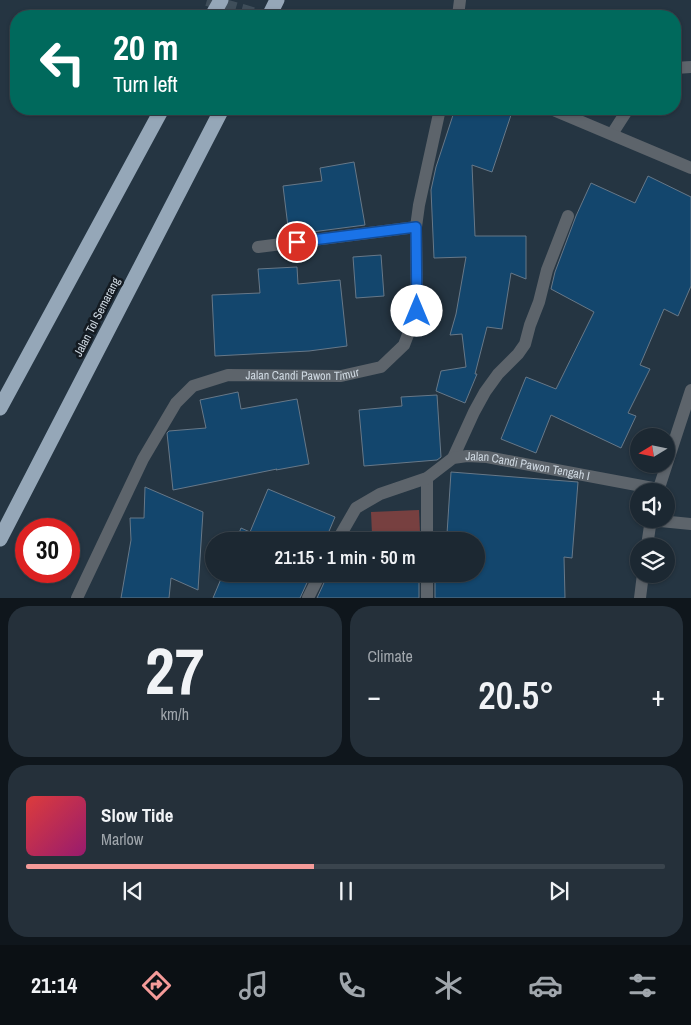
<!DOCTYPE html>
<html lang="en">
<head>
<meta charset="utf-8">
<style>
	body { margin:0; font-family:"Archivo Narrow",sans-serif; background:#25303a; color:#f1f3f6; height:100vh; display:flex; flex-direction:column; font-size:19px; white-space:nowrap }
	* { box-sizing:border-box; margin:0 }
	p { font-size:16px; color:#a0a6ac }
	.icon { flex:none; width:28px; height:28px; fill:none; stroke:currentColor; stroke-width:2; stroke-linecap:round; stroke-linejoin:round }
	.map { position:relative; height:598px; overflow:hidden }
	.details { display:flex; flex-direction:column; gap:8px; padding:8px; background:#0f161c; flex:1 }
	.details>* { flex:none }
	.banner { position:absolute; left:10px; top:10px; width:671px; height:105px; border-radius:20px; box-shadow:0 1px 4px #0004,0 0 0 1px #3a444d; background:#00695c; color:#fff; overflow:hidden }
	.needle { width:32px; rotate:260deg }
	.fabs { position:absolute; left:630px; top:428px; display:grid; gap:10px }
	.fabs a { display:grid; place-items:center; width:45px; height:45px; border-radius:50%; background:#1c2832; box-shadow:0 1px 4px #0004,0 0 0 1px #3a444d; font-size:25px }
	.speed { position:absolute; left:15px; top:518px; display:flex; gap:10px; font-size:25px; font-weight:700; text-align:center }
	.speed>* { display:grid; place-content:center; width:65px; height:65px; border-radius:50%; background:#1c2832; box-shadow:0 1px 4px #0004,0 0 0 1px #3a444d; line-height:1 }
	.speed .limit { border:8px solid #d22; background:#fff; color:#111 }
	.pin { position:absolute; display:grid; place-items:center; width:42px; height:42px; color:#fff; margin:-21px; border:2px solid #fff; border-radius:50%; box-shadow:0 1px 5px #0007 }
	.me { position:absolute; width:55px; margin:-28px; rotate:0deg; stroke-linejoin:round; filter:drop-shadow(0 0 4px #0008) }
	.turn { display:flex; align-items:center; gap:18px; height:105px; padding:0 20px; font-size:22px }
	.turn .icon { width:65px; height:65px; stroke-width:2.5 }
	.turn b { display:block; font-size:35px; line-height:42px }
	.big { font-size:38px; font-weight:600; line-height:1.1 }
	.details .widget { flex:1; display:flex; flex-direction:column; justify-content:center; gap:8px; min-width:0; padding:0 18px; border-radius:20px; background:#25303a }
	.details .dial { align-items:center; gap:0 }
	.dial b { font-size:65px; line-height:1 }
	.song { display:flex; align-items:center; gap:15px }
	.cover { width:60px; height:60px; border-radius:8px; background:linear-gradient(135deg,hsl(0 70% 55%),hsl(320 70% 35%)) }
	.played { height:5px; border-radius:2px; background:linear-gradient(90deg,#f59b99 45%,#3a444d 45%) }
	.keys { display:flex; justify-content:space-around; direction:ltr }
	.heat { display:flex; justify-content:space-between; align-items:center; font-size:28px; direction:ltr }
	.details .tiles { flex:1; display:grid; gap:8px; grid-template-columns:1fr 1fr }
	.widget:last-child { grid-column:span 2 }
	.trip { position:absolute; left:205px; top:532px; width:280px; height:50px; border-radius:25px; background:#1c2832; box-shadow:0 1px 4px #0004,0 0 0 1px #3a444d; font-weight:600; line-height:50px; text-align:center }
	.menu { display:flex; height:80px; justify-content:space-around; align-items:center; background:#0b1014; color:#a0a6ac }
	.menu .icon { width:35px; height:35px }
	.menu .on { color:#f59b99 }
	.menu b { font-size:22px; color:#f1f3f6 }
	.map>svg:first-child { display:block }
</style>
</head>
<body>
<div class="map">
<svg width="691" height="598" viewBox="0 0 691 598">
	<rect width="100%" height="100%" fill="#253542"/>
	<!-- green -->
	<path fill="#774040" d="M419 510 420 533 372 534 371 512Z"/>
	<!-- building -->
	<path fill="#13466d" stroke="#677888" d="M455 109H513L492 172 472 165 475 236H526V279L511 273 502 329 487 327 475 374H477L465 403 436 391 441 371 466 367 462 334 450 335 456 314 466 257 434 258 431 190 436 167Z
		M354 162 365 225 289 235 283 186 322 181 320 168Z
		M648 176 691 197V286L678 316 664 309 640 365 650 369 628 413 636 416 621 448 551 415 536 453 501 439 526 377 556 389 594 312 551 289 555 272 576 216 591 183 635 203Z
		M381 255 384 296 356 298 353 257Z
		M297 267 298 284 340 280 347 346 309 351 215 356 212 295 260 293 258 269Z
		M238 392 241 409 297 399 309 464 276 470 277 469 173 490 167 433 169 431 206 428 200 400Z
		M437 395 441 457 437 460 364 466 359 410 402 406 401 397Z
		M451 472 578 482 572 558 564 557 565 598H435V574H476V541H435V534H447Z
		M145 487 203 512 198 590 171 578 169 598H121L131 540 130 518H144Z
		M268 489 335 517 327 536H330L329 541H236L241 528 250 532Z
		M419 534V541H346L349 536Z
		M223 574H311L300 598H213Z
		M328 574H419V598H317Z"/>
	<g fill="none" stroke-linecap="round" stroke-linejoin="round">
		<!-- street-tunnel -->
		<path stroke="#3f4e5a" stroke-width="12" stroke-dasharray="12 6" stroke-linecap="butt" d="M207 0 263 16"/>
		<!-- lane -->
		<path stroke="#5d646b" stroke-width="12" d="M458 16 460 0
			M675 68 691 67
			M612 134 628 109"/>
		<!-- street -->
		<g stroke="#5d646b" stroke-width="12">
			<path d="M551 109 691 168"/>
			<path d="M258 247 416 227"/>
			<path d="M453 458 474 412 485 392 498 374 518 354 525 344 530 325 539 302 547 270 568 216"/>
			<path d="M427 478V541"/>
			<path d="M658 491 691 390"/>
			<path d="M650 520 691 524"/>
			<path id="s1" d="M337 541 356 508 380 494 427 478 453 458 467 456 487 457 658 489"/>
			<path d="M647 546 651 519"/>
			<path d="M427 574V598"/>
			<path id="s2" d="M77 598 143 459 176 403 193 386 228 375 341 376 381 367 404 345 417 311 416 227 419 205 440 109"/>
			<path d="M308 598 320 574"/>
			<path d="M640 598 643 574"/>
		</g>
		<!-- highway -->
		<path stroke="#95a7b8" stroke-width="15" d="M212 16 221 0
			M269 16 277 0
			M0 408 162 109
			M0 539 222 109"/>
	</g>
	<g fill="none" stroke-linecap="round" stroke-linejoin="round">
		<!-- route casing -->
		<g stroke="#114b97" stroke-width="12">
			<path id="route" d="M297 242 416 227 417 311"/>
		</g>
		<!-- route -->
		<use href="#route" stroke="#1a73e8" stroke-width="9"/>
	</g>
	<g text-anchor="middle" dominant-baseline="central" stroke-width="5" stroke-linejoin="round" paint-order="stroke">
		<!-- street labels -->
		<g font-size="12" fill="#d0dae3" stroke="#141b22">
			<text transform="translate(97 317) rotate(-63)">Jalan Tol Semarang</text>
			<text stroke="none"><textPath href="#s2" startOffset="354">Jalan Candi Pawon Timur</textPath></text>
			<text stroke="none"><textPath href="#s1" startOffset="224">Jalan Candi Pawon Tengah I</textPath></text>
		</g>
	</g>
</svg>
<div class="fabs">
<a><svg class="needle" viewBox="-14 -14 28 28"><path d="M0-13l5 13h-10z" fill="#e53935"/><path d="M0 13l5-13h-10z" fill="#a0a6ac"/></svg></a>
<a><svg class="icon" aria-label="sound" viewBox="0 0 24 24"><path d="M4 9h4l5-4v14l-5-4H4zM17 9q2 3 0 6"/></svg></a>
<a><svg class="icon" aria-label="layers" viewBox="0 0 24 24"><path d="M12 4l9 5-9 5-9-5zM3 14l9 5 9-5"/></svg></a>
</div>
<div class="speed"><div class="limit">30</div></div>
<div class="pin" style="left:297px;top:242px;background:#d93025"><svg class="icon" aria-label="arrive" viewBox="0 0 24 24"><path d="M6 21V4h12l-3 4 3 4H6"/></svg></div>
<svg class="me" style="left:417px;top:311px" viewBox="-20 -20 40 40"><circle r="19" fill="#fff"/><path d="M0-13L10 11 0 6-10 11z" fill="#1a73e8"/></svg>
<div class="trip">21:15 · 1 min · 50 m</div>
<div class="banner">
<div class="turn"><svg class="icon" aria-label="left" viewBox="0 0 24 24"><path d="M17 20v-9H6M10 6l-5 5 5 5"/></svg><div><b>20 m</b>Turn left</div></div>
</div>
</div>
<section class="details">
<div class="tiles">
<div class="widget dial"><b>27</b><p>km/h</p></div>
<div class="widget"><p>Climate</p>
<div class="heat"><a>−</a><b class="big">20.5°</b><a>+</a></div>
</div>
<div class="widget">
<div class="song"><i class="cover"></i><div><b>Slow Tide</b><p>Marlow</p></div></div>
<div class="played"></div>
<div class="keys"><svg class="icon" aria-label="previous" viewBox="0 0 24 24"><path d="M18 5L8 12l10 7zM5 5v14"/></svg><svg class="icon" aria-label="pause" viewBox="0 0 24 24"><path d="M8 5v14M16 5v14"/></svg><svg class="icon" aria-label="next" viewBox="0 0 24 24"><path d="M6 5l10 7-10 7zM19 5v14"/></svg></div>
</div>
</div>
</section>
<nav class="menu">
<b>21:14</b>
<svg class="icon on" aria-label="directions" viewBox="0 0 24 24"><path d="M12 3l9 9-9 9-9-9zM9 14v-3h6M13 9l2 2-2 2"/></svg>
<svg class="icon" aria-label="music" viewBox="0 0 24 24"><path d="M9 18V5l10-2v13"/><circle cx="6" cy="18" r="3"/><circle cx="16" cy="16" r="3"/></svg>
<svg class="icon" aria-label="phone" viewBox="0 0 24 24"><path d="M5 4h4l2 5-3 2q2 4 5 5l2-3 5 2v4C11 20 4 13 5 4z"/></svg>
<svg class="icon" aria-label="climate" viewBox="0 0 24 24"><path d="M12 3v18M4 7l16 10M4 17L20 7"/></svg>
<svg class="icon" aria-label="car" viewBox="0 0 24 24"><path d="M5 17H2v-5l4-1 3-4h7l3 4 3 1v5h-3M9 17h6M6 11h13"/><circle cx="7" cy="17" r="2"/><circle cx="17" cy="17" r="2"/></svg>
<svg class="icon" aria-label="filters" viewBox="0 0 24 24"><path d="M4 7h16M4 17h16"/><circle cx="9" cy="7" r="2"/><circle cx="15" cy="17" r="2"/></svg>
</nav>
</body>
</html>
